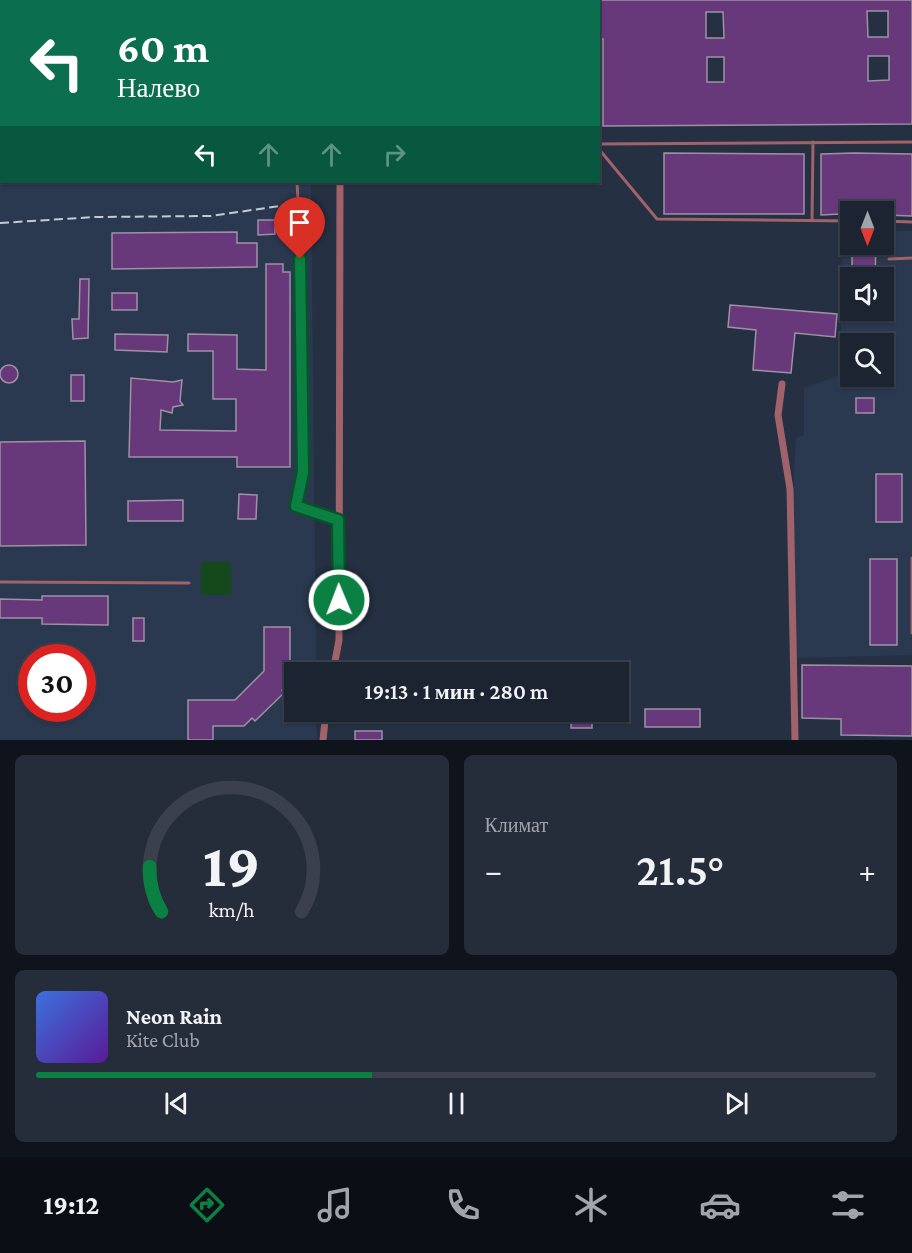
<!DOCTYPE html>
<html lang="ru">
<head>
<meta charset="utf-8">
<style>
	body { margin:0; font-family:"Crimson Pro",serif; background:#252c3a; color:#f1f3f6; height:100vh; display:flex; flex-direction:column; font-size:22px; white-space:nowrap }
	* { box-sizing:border-box; margin:0 }
	p { font-size:20px; color:#a0a4ac }
	.icon { flex:none; width:33px; height:33px; fill:none; stroke:currentColor; stroke-width:2; stroke-linecap:round; stroke-linejoin:round }
	.map { position:relative; height:740px; overflow:hidden }
	.side { display:flex; flex-direction:column; gap:15px; padding:15px; background:#0f141c; flex:1 }
	.side>* { flex:none }
	.guide { position:absolute; left:0px; top:0px; width:600px; height:183px; box-shadow:0 2px 4px #0004,0 0 0 2px #3a414d; background:#0b6e4f; color:#fff; overflow:hidden }
	.needle { width:39px; rotate:180deg }
	.controls { position:absolute; left:840px; top:201px; display:grid; gap:12px }
	.controls a { display:grid; place-items:center; width:54px; height:54px; border-radius:0px; background:#1c2432; box-shadow:0 2px 4px #0004,0 0 0 2px #3a414d; font-size:30px }
	.speed { position:absolute; left:18px; top:644px; display:flex; gap:12px; font-size:30px; font-weight:700; text-align:center }
	.speed>* { display:grid; place-content:center; width:78px; height:78px; border-radius:50%; background:#1c2432; box-shadow:0 2px 4px #0004,0 0 0 2px #3a414d; line-height:1 }
	.speed .limit { border:9px solid #d22; background:#fff; color:#111 }
	.pin { position:absolute; display:grid; place-items:center; width:51px; height:51px; color:#fff; margin:-62px -26px; border-radius:50% 50% 50% 0; rotate:-45deg; box-shadow:0 0 6px #0007 }
	.pin .icon { rotate:45deg }
	.me { position:absolute; width:66px; margin:-33px; rotate:359deg; stroke-linejoin:round; filter:drop-shadow(0 0 4px #0008) }
	.turn { display:flex; align-items:center; gap:21px; height:126px; padding:0 18px; font-size:27px }
	.turn .icon { width:78px; height:78px; stroke-width:2.5 }
	.turn b { display:block; font-size:42px; line-height:51px }
	.lanes { display:flex; align-items:center; height:57px; padding:0 18px; background:#0003; justify-content:center; gap:30px; direction:ltr }
	.lanes .off { opacity:.35 }
	.big { font-size:45px; font-weight:600; line-height:1.1 }
	.side .widget { flex:1; display:flex; flex-direction:column; justify-content:center; gap:9px; min-width:0; padding:0 21px; border-radius:9px; background:#252c3a }
	.side .dial { align-items:center; gap:0 }
	.dial svg { height:156px; overflow:visible; fill:none; stroke:#3a414d; stroke-width:7; stroke-linecap:round; text-anchor:middle }
	.dial text { fill:#f1f3f6; stroke:none }
	.song { display:flex; align-items:center; gap:18px }
	.cover { width:72px; height:72px; border-radius:9px; background:linear-gradient(135deg,hsl(220 70% 55%),hsl(270 70% 35%)) }
	.played { height:6px; border-radius:3px; background:linear-gradient(90deg,#0b8043 40%,#3a414d 40%) }
	.keys { display:flex; justify-content:space-around; direction:ltr }
	.heat { display:flex; justify-content:space-between; align-items:center; font-size:33px; direction:ltr }
	.side .tiles { flex:1; display:grid; gap:15px; grid-template-columns:1fr 1fr }
	.widget:last-child { grid-column:span 2 }
	.trip { position:absolute; left:284px; top:662px; width:345px; height:60px; border-radius:0px; background:#1c2432; box-shadow:0 2px 4px #0004,0 0 0 2px #3a414d; font-weight:600; line-height:60px; text-align:center }
	.dock { display:flex; height:96px; justify-content:space-around; align-items:center; background:#0b0e14; color:#a0a4ac }
	.dock .icon { width:42px; height:42px }
	.dock .current { color:#0b8043 }
	.dock b { font-size:27px; color:#f1f3f6 }
	.map>svg:first-child { display:block }
</style>
</head>
<body>
<div class="map">
<svg width="912" height="740" viewBox="0 0 912 740">
	<rect width="100%" height="100%" fill="#253042"/>
	<!-- built -->
	<path fill="#2b3950" fill-rule="evenodd" d="M0 0H309L2 2V182H311L316 672H294V711H316L317 740H0ZM32 657H82V708H32Z
		M843 231H850V244H884V231H912V655L794 658 791 530 796 438 804 435V388L840 375ZM850 278H884V310H850ZM850 344H884V376H850Z"/>
	<!-- green -->
	<path fill="#15481b" d="M201 562H231V595H201Z"/>
	<!-- building -->
	<path fill="#68397a" stroke="#9f90a5" stroke-width="1.5" fill-rule="evenodd" d="M598 0H912V124L603 126V39H598ZM867 11H888V37H868ZM706 12H723L724 38H706ZM868 56H889V80L868 81ZM707 57H724V82H707Z
		M664 153 804 154V214H664Z
		M854 153 912 154V216L884 215V212L821 215V154Z
		M258 220H284V228H275V234L258 235Z
		M237 232V243H257V267L112 269V233Z
		M852 245H876L875 278H852Z
		M266 264H283V272H290V467H237V457H129L131 378 173 382 182 380 180 401 183 405 173 407 172 413 161 410 160 430 236 431V399H213V351H188V334L237 335V369L266 370Z
		M80 279H89L88 338 73 339 72 319H79Z
		M112 293H137V310H112Z
		M730 305 837 314 835 337 795 333 791 373 753 370 756 330 728 327Z
		M115 334 168 335 167 352 115 350Z
		M0 374a9 9 0 1 1 18 0a9 9 0 1 1-18 0Z
		M71 375H84V401H71Z
		M856 398H874V413H856Z
		M85 441 86 545 0 546V442Z
		M876 474H902V522H876Z
		M239 494 257 495 256 519H238Z
		M183 500V521H128V501Z
		M870 559H897V645H870Z
		M42 596H108V625L42 624V618H0V599L42 600Z
		M133 618H144V641H133Z
		M264 627H290V681L282 690 284 693 255 721 252 718 244 726H213V740H188V700H235L264 671Z
		M802 665 912 666V736L841 735V719L802 718Z
		M645 709H700V727H645Z
		M571 718H592V728H571Z
		M355 731H382V740H355Z"/>
	<g fill="none" stroke-linecap="round" stroke-linejoin="round">
		<!-- lane -->
		<path stroke="#a06369" stroke-width="3" d="M303 2V0
			M598 144 912 142
			M598 148 657 219 850 221
			M297 182 300 235 303 472 296 506 338 520
			M812 221 813 142
			M884 221 912 222
			M889 259 912 258
			M912 558V633
			M0 582 189 583"/>
		<!-- street -->
		<path stroke="#a06369" stroke-width="7" d="M329 0V2
			M782 384 778 415 790 489 795 740
			M333 672 339 640 340 182
			M323 740 326 711"/>
		<!-- rail -->
		<path stroke="#c4cbd8" stroke-width="2" stroke-dasharray="9 4.5" stroke-linecap="butt" d="M0 223 95 217 211 216 293 204"/>
	</g>
	<g fill="none" stroke-linecap="round" stroke-linejoin="round">
		<!-- route casing -->
		<g stroke="#07532c" stroke-width="15">
			<path id="route" d="M300 259 303 472 296 506 338 520 339 600"/>
		</g>
		<!-- route -->
		<use href="#route" stroke="#0b8043" stroke-width="10"/>
	</g>
</svg>
<div class="controls">
<a><svg class="needle" viewBox="-14 -14 28 28"><path d="M0-13l5 13h-10z" fill="#e53935"/><path d="M0 13l5-13h-10z" fill="#a0a4ac"/></svg></a>
<a><svg class="icon" aria-label="sound" viewBox="0 0 24 24"><path d="M4 9h4l5-4v14l-5-4H4zM17 9q2 3 0 6"/></svg></a>
<a><svg class="icon" aria-label="search" viewBox="0 0 24 24"><circle cx="10" cy="10" r="6"/><path d="M15 15l6 6"/></svg></a>
</div>
<div class="speed"><div class="limit">30</div></div>
<div class="pin" style="left:300px;top:259px;background:#d93025"><svg class="icon" aria-label="arrive" viewBox="0 0 24 24"><path d="M6 21V4h12l-3 4 3 4H6"/></svg></div>
<svg class="me" style="left:339px;top:600px" viewBox="-20 -20 40 40"><circle r="17" fill="#0b8043" stroke="#fff" stroke-width="3"/><path d="M0-11L8 9 0 5-8 9z" fill="#fff"/></svg>
<div class="trip">19:13 · 1 мин · 280 m</div>
<div class="guide">
<div class="turn"><svg class="icon" aria-label="left" viewBox="0 0 24 24"><path d="M17 20v-9H6M10 6l-5 5 5 5"/></svg><div><b>60 m</b>Налево</div></div>
<div class="lanes"><svg class="icon" aria-label="left" viewBox="0 0 24 24"><path d="M17 20v-9H6M10 6l-5 5 5 5"/></svg><svg class="icon off" aria-label="ahead" viewBox="0 0 24 24"><path d="M12 20V5M6 11l6-6 6 6"/></svg><svg class="icon off" aria-label="ahead" viewBox="0 0 24 24"><path d="M12 20V5M6 11l6-6 6 6"/></svg><svg class="icon off" aria-label="right" viewBox="0 0 24 24"><path d="M7 20v-9h11M14 6l5 5-5 5"/></svg></div>
</div>
</div>
<section class="side">
<div class="tiles">
<div class="widget dial"><svg viewBox="0 0 100 80">
<path d="M14 69A42 42 0 1 1 86 69"/>
<path d="M14 69A42 42 0 0 1 8 46" stroke="#0b8043"/>
<text x="50" y="56" font-size="32" font-weight="700">19</text>
<text x="50" y="72" font-size="11">km/h</text>
</svg></div>
<div class="widget"><p>Климат</p>
<div class="heat"><a>−</a><b class="big">21.5°</b><a>+</a></div>
</div>
<div class="widget">
<div class="song"><i class="cover"></i><div><b>Neon Rain</b><p>Kite Club</p></div></div>
<div class="played"></div>
<div class="keys"><svg class="icon" aria-label="previous" viewBox="0 0 24 24"><path d="M18 5L8 12l10 7zM5 5v14"/></svg><svg class="icon" aria-label="pause" viewBox="0 0 24 24"><path d="M8 5v14M16 5v14"/></svg><svg class="icon" aria-label="next" viewBox="0 0 24 24"><path d="M6 5l10 7-10 7zM19 5v14"/></svg></div>
</div>
</div>
</section>
<nav class="dock">
<b>19:12</b>
<svg class="icon current" aria-label="directions" viewBox="0 0 24 24"><path d="M12 3l9 9-9 9-9-9zM9 14v-3h6M13 9l2 2-2 2"/></svg>
<svg class="icon" aria-label="music" viewBox="0 0 24 24"><path d="M9 18V5l10-2v13"/><circle cx="6" cy="18" r="3"/><circle cx="16" cy="16" r="3"/></svg>
<svg class="icon" aria-label="phone" viewBox="0 0 24 24"><path d="M5 4h4l2 5-3 2q2 4 5 5l2-3 5 2v4C11 20 4 13 5 4z"/></svg>
<svg class="icon" aria-label="climate" viewBox="0 0 24 24"><path d="M12 3v18M4 7l16 10M4 17L20 7"/></svg>
<svg class="icon" aria-label="car" viewBox="0 0 24 24"><path d="M5 17H2v-5l4-1 3-4h7l3 4 3 1v5h-3M9 17h6M6 11h13"/><circle cx="7" cy="17" r="2"/><circle cx="17" cy="17" r="2"/></svg>
<svg class="icon" aria-label="filters" viewBox="0 0 24 24"><path d="M4 7h16M4 17h16"/><circle cx="9" cy="7" r="2"/><circle cx="15" cy="17" r="2"/></svg>
</nav>
</body>
</html>
